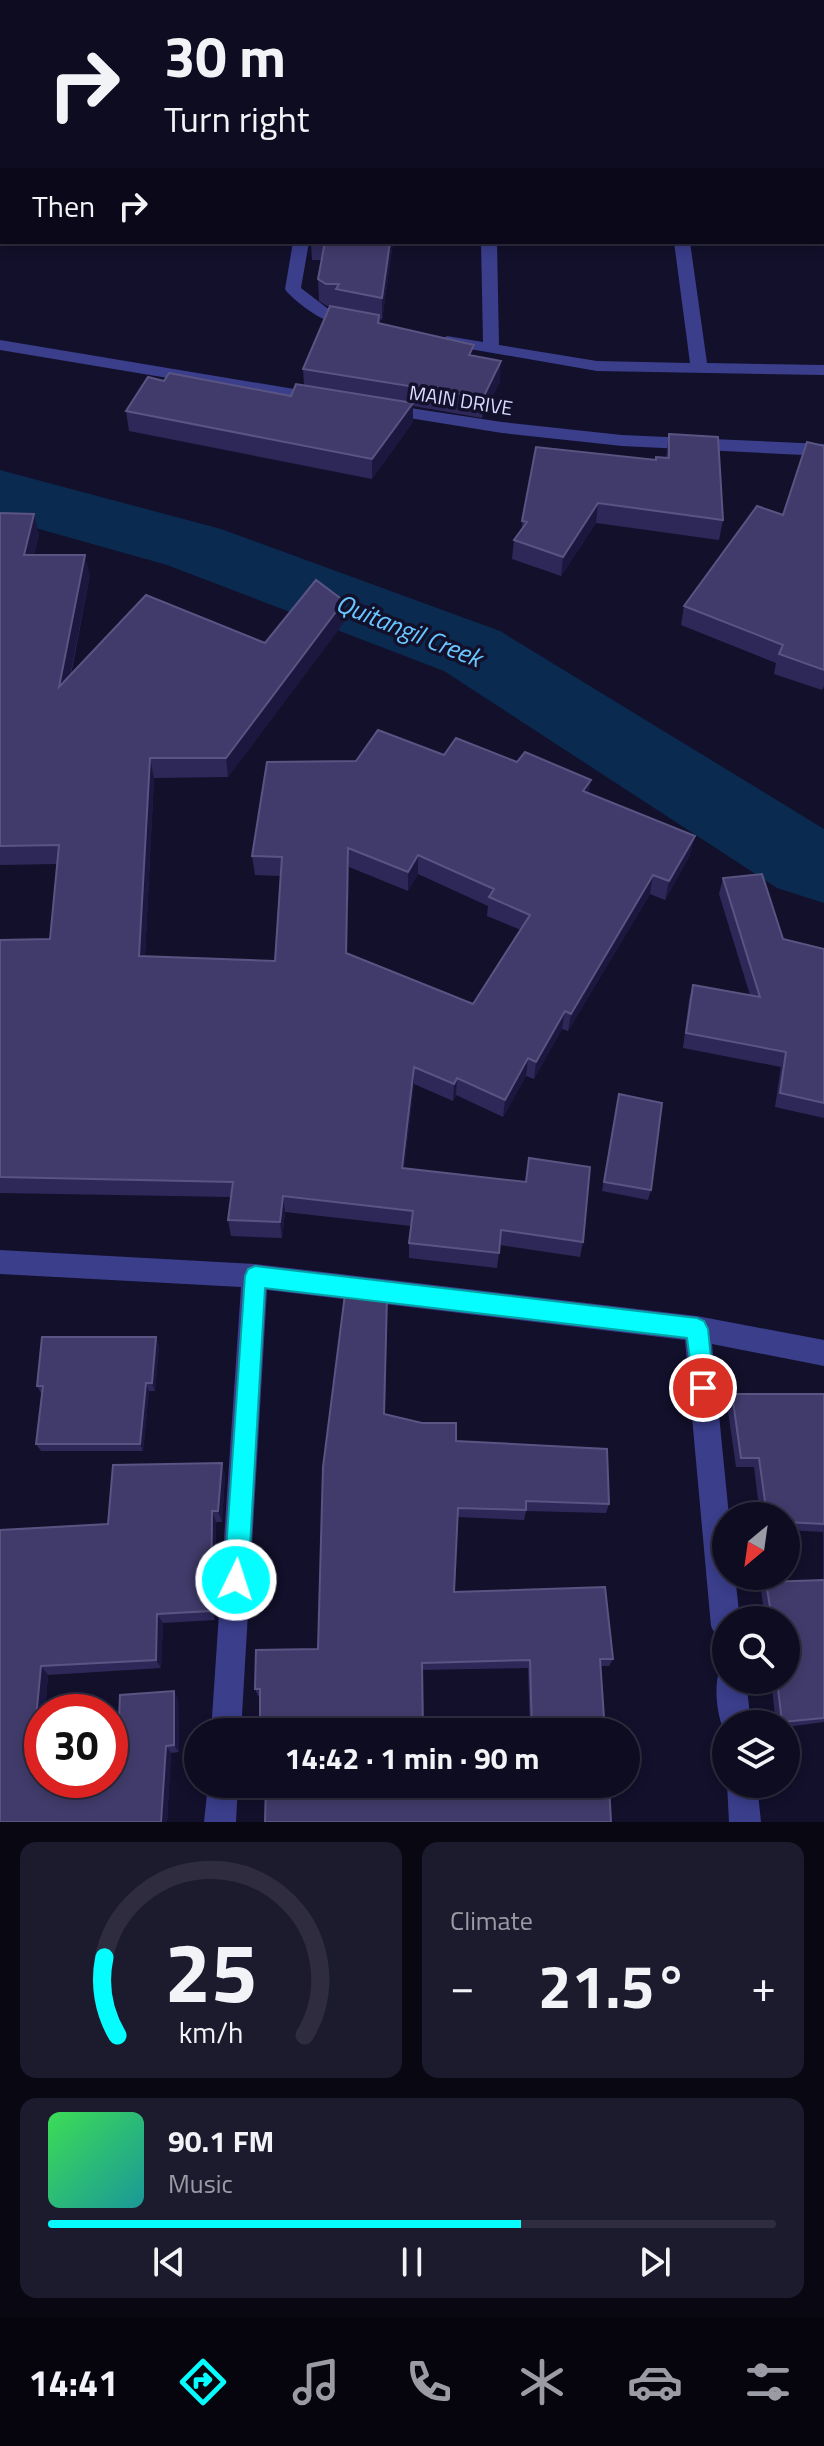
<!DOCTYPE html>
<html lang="en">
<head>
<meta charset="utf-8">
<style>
	body { margin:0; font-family:"Titillium Web",sans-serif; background:#1c1a2d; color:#f1f3f6; height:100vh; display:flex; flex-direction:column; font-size:30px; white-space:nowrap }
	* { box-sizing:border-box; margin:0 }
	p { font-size:26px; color:#9b9ba5 }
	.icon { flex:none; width:44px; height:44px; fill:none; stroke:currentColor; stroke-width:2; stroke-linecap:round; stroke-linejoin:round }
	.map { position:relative; height:1822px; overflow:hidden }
	.side { display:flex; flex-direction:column; gap:20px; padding:20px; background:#080712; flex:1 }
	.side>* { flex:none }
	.top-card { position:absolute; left:0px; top:0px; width:824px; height:244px; box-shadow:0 4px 12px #0003,0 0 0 2px #2e2c3e; background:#0e0c20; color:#f1f3f6; overflow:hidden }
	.needle { width:52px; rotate:209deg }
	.buttons { position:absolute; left:712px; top:1502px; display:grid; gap:16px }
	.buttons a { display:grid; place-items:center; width:88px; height:88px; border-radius:50%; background:#0e0c20; box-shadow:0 4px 12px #0003,0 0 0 2px #2e2c3e; font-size:40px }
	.speed { position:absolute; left:24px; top:1694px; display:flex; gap:16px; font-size:40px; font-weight:700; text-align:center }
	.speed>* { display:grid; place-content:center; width:104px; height:104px; border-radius:50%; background:#0e0c20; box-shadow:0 4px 12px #0003,0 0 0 2px #2e2c3e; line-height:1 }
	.speed .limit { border:12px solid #d22; background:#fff; color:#111 }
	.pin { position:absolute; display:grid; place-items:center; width:68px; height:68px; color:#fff; margin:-34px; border:4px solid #fff; border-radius:50%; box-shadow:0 2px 8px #0007 }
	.me { position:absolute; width:88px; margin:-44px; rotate:4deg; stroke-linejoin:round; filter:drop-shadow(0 0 6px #0008) }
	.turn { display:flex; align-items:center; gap:28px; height:168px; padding:0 32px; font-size:36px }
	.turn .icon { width:104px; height:104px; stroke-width:2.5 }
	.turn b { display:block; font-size:56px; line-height:68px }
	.then { display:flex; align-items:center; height:76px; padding:0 32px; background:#0003; gap:16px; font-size:30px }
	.big { font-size:60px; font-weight:700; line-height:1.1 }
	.side .widget { flex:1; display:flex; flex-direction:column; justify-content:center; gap:12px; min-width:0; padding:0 28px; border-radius:16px; background:#1c1a2d }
	.side .dial { align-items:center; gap:0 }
	.dial svg { height:208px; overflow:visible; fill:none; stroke:#2e2c3e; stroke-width:7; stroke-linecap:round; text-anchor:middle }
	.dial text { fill:#f1f3f6; stroke:none }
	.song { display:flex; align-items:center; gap:24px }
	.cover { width:96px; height:96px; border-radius:12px; background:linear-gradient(135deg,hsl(130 70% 55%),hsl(180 70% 35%)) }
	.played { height:8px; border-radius:4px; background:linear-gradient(90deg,#06fdff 65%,#2e2c3e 65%) }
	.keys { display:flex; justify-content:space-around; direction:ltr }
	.heat { display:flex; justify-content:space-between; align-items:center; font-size:44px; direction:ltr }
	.side .tiles { flex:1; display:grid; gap:20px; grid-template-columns:1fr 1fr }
	.widget:last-child { grid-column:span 2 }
	.trip { position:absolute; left:184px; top:1718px; width:456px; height:80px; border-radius:40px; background:#0e0c20; box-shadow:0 4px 12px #0003,0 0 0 2px #2e2c3e; font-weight:700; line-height:80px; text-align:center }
	.tabs { display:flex; height:128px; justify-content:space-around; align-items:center; background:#06050d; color:#9b9ba5 }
	.tabs .icon { width:56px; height:56px }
	.tabs .selected { color:#06fdff }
	.tabs b { font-size:36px; color:#f1f3f6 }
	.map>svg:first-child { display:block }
</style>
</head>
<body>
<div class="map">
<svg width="824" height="1822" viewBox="0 0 824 1822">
	<rect width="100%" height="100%" fill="#12102b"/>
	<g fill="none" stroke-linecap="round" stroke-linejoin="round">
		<!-- river -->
		<path fill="#0b2a4f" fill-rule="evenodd" d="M0 470 221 529 500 631 824 829V903L777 888 444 671 167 565 0 518Z"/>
		<!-- minor -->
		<path fill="#3a3e8b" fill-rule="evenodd" d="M334 0H346V2H334Z
			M477 0H489V2H477Z
			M511 0H763L764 2H510Z
			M808 0H820L821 2H809Z
			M822 30 824 31V47L822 46Z
			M0 91H2L0 104Z
			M293 242H309L301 288 327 308 361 320V326C334 331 305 310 287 292L285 289Z
			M481 242H497L499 345 597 361 690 363 674 242H690L707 363 824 365V375L597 371 441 344 439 341 447 336 483 342Z
			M0 340 318 393 326 398 318 403 0 350Z
			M384 404 502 422 622 435 824 444V456L622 446 502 433 378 413 376 409Z
			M0 1250 255 1264 697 1316 824 1340V1366L712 1344 729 1516H726V1576H735L740 1620H726V1641L716 1636 711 1626 685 1340 267 1290 241 1732H211L241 1287 0 1274Z
			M726 1667V1680H746L751 1724H726V1735C717 1718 713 1687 720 1669Z
			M208 1784H238L236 1822H204Z
			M727 1784H757L761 1822H729Z"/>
	</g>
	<!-- wall -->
	<path fill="#2e2859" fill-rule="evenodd" d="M822 127 824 133V151L822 160Z
		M311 242H393L382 320 380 319V323L474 356 500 381 482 418 413 406V422L372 479 129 431 126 411 164 381 291 396 304 385 303 369 337 307V306H327L319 301 318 279 322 260H312Z
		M669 434 723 520 719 540 596 523 561 576 512 559 514 540 522 529V521L656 460 666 458Z
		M824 446V686L822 690 774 674 776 663 681 625 684 606 783 515Z
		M0 513 39 534 34 555 90 575 71 675 265 643 344 601 345 621 228 777 154 778 145 956 275 961 280 876 255 875 252 856 356 761 444 755 589 793 690 855 665 900 650 894 568 1031 562 1029 534 1079 526 1076 503 1117 456 1095 453 1101 414 1084 404 1169 583 1242 580 1257 500 1245 497 1268 409 1258V1243L411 1226 285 1212 282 1238 231 1236 228 1220 231 1197 0 1193V940L50 939 57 864 0 865ZM349 867 408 891 418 874 488 906 487 916 521 930 473 1004 347 953Z
		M723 878 783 939 824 949V1118L775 1107 781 1067 683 1048 689 1000 693 985 750 995 719 894Z
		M619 1094 651 1190 648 1200 602 1191Z
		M387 1310 385 1414 456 1441 609 1504 606 1513 526 1511 524 1520 457 1517 454 1592 613 1659 609 1666H600L605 1732H530L528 1668 422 1670 258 1696 255 1689 318 1649Z
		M159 1345 155 1391H149L143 1451H41L36 1444 42 1393H41L37 1386Z
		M732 1394H824V1722L786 1727V1724H776L771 1680H786V1620H765L761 1590 766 1582 823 1580V1532L786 1530V1516H760L754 1467H736L727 1404Z
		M225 1474 222 1522H216L215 1620 163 1623 161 1668 48 1675 45 1712H42L40 1770 117 1768 178 1698 179 1752 171 1753 167 1822H0V1530L108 1524Z"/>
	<!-- shaded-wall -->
	<path fill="#1b173f" d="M390 242H393L382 320V298Z
		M501 361 500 381 482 418 483 398Z
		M413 403V422L372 479V459Z
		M598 503 596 523 561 576 563 557Z
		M34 514 39 534 29 575 24 555Z
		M85 555 90 575 64 706 59 687Z
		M344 601 345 621 228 777 226 758Z
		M150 758 154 778 144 974 139 956Z
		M591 780 588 800 583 791Z
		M695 836 690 855 665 900 669 881Z
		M348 848 349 867 347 971 346 953Z
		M418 855V874L408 891V872Z
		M653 875 650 894 568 1031 571 1014Z
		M565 1011 562 1029 534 1079 536 1062Z
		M528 1058 526 1076 503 1117 505 1100Z
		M414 1067V1084L402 1184V1168Z
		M457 1078 456 1095 453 1101 454 1084Z
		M283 1196 285 1212 282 1238 280 1222Z
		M156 1337 159 1345 155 1391 152 1383Z
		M146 1383 149 1391 143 1451 140 1444Z
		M222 1463 225 1474 222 1522 218 1511Z
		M212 1511 216 1522 215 1620 211 1611Z
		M157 1614 163 1623 161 1668 156 1660Z
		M41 1666 48 1675 45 1712H42V1748L40 1776 31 1770Z
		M174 1691 178 1698 179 1752 174 1745Z
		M166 1746 171 1753 167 1822H161Z"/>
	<!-- building -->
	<path fill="#413b6b" stroke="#595482" stroke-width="2" fill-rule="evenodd" d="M244 0H299V2H244Z
		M342 0H437V2H342Z
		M822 127 824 133V141H822Z
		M325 242H390L382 298 336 289 339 284H326L318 279Z
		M330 306 379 315 378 323 474 345 469 355 501 361 483 398 303 369Z
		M169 373 291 396 296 384 413 403 372 459 126 411 148 377 164 381Z
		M669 434 718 437 723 520 598 503 563 557 514 540 527 522 522 521 536 447 656 460V457L669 458Z
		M807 442 824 446V670L779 654 783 645 684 606 757 506 783 515Z
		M0 513 34 514 24 555H85L59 687 146 595 265 643 316 580 344 601 226 758H150L139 956 275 961 282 857 252 856 267 762 356 761 378 730 444 755 456 738 517 762 525 752 591 780 583 791 695 836 669 881 653 875 571 1014 565 1011 536 1062 528 1058 505 1100 457 1078 454 1084 414 1067 402 1168 526 1182 529 1158 590 1167 583 1242 501 1230 499 1253 409 1243 413 1211 283 1196 280 1222 228 1220 233 1182 0 1177V940L50 939 59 845 0 846ZM348 848 408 872 418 855 494 889 489 897 530 915 473 1004 346 953Z
		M762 874 783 939 824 949V1103L780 1093 786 1052 686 1033 693 985 760 997 723 878Z
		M619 1094 662 1103 651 1190 604 1182Z
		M345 1294 387 1297 384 1414 422 1423H456V1441L607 1449 609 1504 526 1501V1510L458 1508 454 1592 605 1587 613 1659H600L605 1732H532L530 1660 422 1663 423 1732H260V1689H255L256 1650 318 1649 323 1467Z
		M42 1337H156L152 1383H146L140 1444H36L43 1386H37Z
		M732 1394H824V1524L786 1522V1516H767L759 1458H741Z
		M222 1463 218 1511H212L211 1611 157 1614 156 1660 41 1666 31 1770H42V1780H110V1768H117L120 1695 174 1691V1745L166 1746 161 1822H0V1530L108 1524 113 1465Z
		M824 1580V1718L782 1722 777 1680H786V1620H772L766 1582Z
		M266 1784H609L611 1822H265Z"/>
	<!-- route -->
	<path fill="#06fdff" stroke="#04a4a6" stroke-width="2" d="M255 1266 697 1318 704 1321 708 1329 714 1388 710 1396 703 1399 695 1396 687 1338 265 1288 248 1580 244 1589 236 1592 227 1589 224 1580 245 1276 248 1269Z"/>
	<g text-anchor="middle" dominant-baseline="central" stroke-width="7" stroke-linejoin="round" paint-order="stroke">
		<!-- far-street labels -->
		<g font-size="20" fill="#dbdaff" stroke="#12102b">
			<text transform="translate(461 400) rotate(9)">MAIN DRIVE</text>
		</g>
		<!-- water labels -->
		<g font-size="26" font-style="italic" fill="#68c7ff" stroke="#12102b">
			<text transform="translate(409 630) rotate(22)">Quitangil Creek</text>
		</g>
	</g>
</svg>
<div class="buttons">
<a><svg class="needle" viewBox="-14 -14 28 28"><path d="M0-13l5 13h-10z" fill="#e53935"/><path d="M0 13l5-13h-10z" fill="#9b9ba5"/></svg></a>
<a><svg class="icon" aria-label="search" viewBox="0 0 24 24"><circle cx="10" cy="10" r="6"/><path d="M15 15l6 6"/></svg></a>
<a><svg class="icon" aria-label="layers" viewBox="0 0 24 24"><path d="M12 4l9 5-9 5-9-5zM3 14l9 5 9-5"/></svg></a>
</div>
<div class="speed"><div class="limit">30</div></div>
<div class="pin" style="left:703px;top:1388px;background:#d93025"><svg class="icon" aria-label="arrive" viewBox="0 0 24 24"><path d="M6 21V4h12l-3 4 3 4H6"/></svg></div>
<svg class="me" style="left:236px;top:1580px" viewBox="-20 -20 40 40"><circle r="17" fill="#06fdff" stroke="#fff" stroke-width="3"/><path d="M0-11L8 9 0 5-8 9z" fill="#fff"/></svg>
<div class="trip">14:42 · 1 min · 90 m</div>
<div class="top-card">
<div class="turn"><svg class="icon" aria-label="right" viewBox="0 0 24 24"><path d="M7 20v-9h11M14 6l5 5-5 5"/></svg><div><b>30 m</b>Turn right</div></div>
<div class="then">Then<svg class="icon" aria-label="right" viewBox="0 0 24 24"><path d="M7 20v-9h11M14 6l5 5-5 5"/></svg></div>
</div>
</div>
<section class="side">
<div class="tiles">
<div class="widget dial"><svg viewBox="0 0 100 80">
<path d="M14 69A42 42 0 1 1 86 69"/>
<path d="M14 69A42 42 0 0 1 9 39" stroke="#06fdff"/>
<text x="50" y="56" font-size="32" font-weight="700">25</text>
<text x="50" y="72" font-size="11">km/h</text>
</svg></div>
<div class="widget"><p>Climate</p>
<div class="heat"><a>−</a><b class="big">21.5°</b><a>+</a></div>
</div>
<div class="widget">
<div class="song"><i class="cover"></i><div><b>90.1 FM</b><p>Music</p></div></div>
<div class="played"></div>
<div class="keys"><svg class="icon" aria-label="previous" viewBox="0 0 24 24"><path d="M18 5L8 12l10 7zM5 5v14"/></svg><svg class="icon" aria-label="pause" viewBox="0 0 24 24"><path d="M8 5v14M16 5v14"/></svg><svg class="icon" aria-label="next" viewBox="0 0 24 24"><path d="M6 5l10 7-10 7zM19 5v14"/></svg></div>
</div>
</div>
</section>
<nav class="tabs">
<b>14:41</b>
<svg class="icon selected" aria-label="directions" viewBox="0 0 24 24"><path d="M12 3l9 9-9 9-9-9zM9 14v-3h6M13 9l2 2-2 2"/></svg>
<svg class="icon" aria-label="music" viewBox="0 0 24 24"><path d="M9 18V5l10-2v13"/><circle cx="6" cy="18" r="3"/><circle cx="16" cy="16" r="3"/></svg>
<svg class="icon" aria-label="phone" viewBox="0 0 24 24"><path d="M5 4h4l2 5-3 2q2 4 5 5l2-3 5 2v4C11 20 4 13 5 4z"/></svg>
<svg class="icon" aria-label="climate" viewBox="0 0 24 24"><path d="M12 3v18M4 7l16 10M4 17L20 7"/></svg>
<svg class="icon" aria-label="car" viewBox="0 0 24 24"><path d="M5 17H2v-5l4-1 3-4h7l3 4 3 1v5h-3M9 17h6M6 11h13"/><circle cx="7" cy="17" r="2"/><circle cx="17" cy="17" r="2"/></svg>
<svg class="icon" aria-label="filters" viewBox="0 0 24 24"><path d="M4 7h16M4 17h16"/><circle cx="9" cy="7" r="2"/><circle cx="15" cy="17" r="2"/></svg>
</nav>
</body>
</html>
